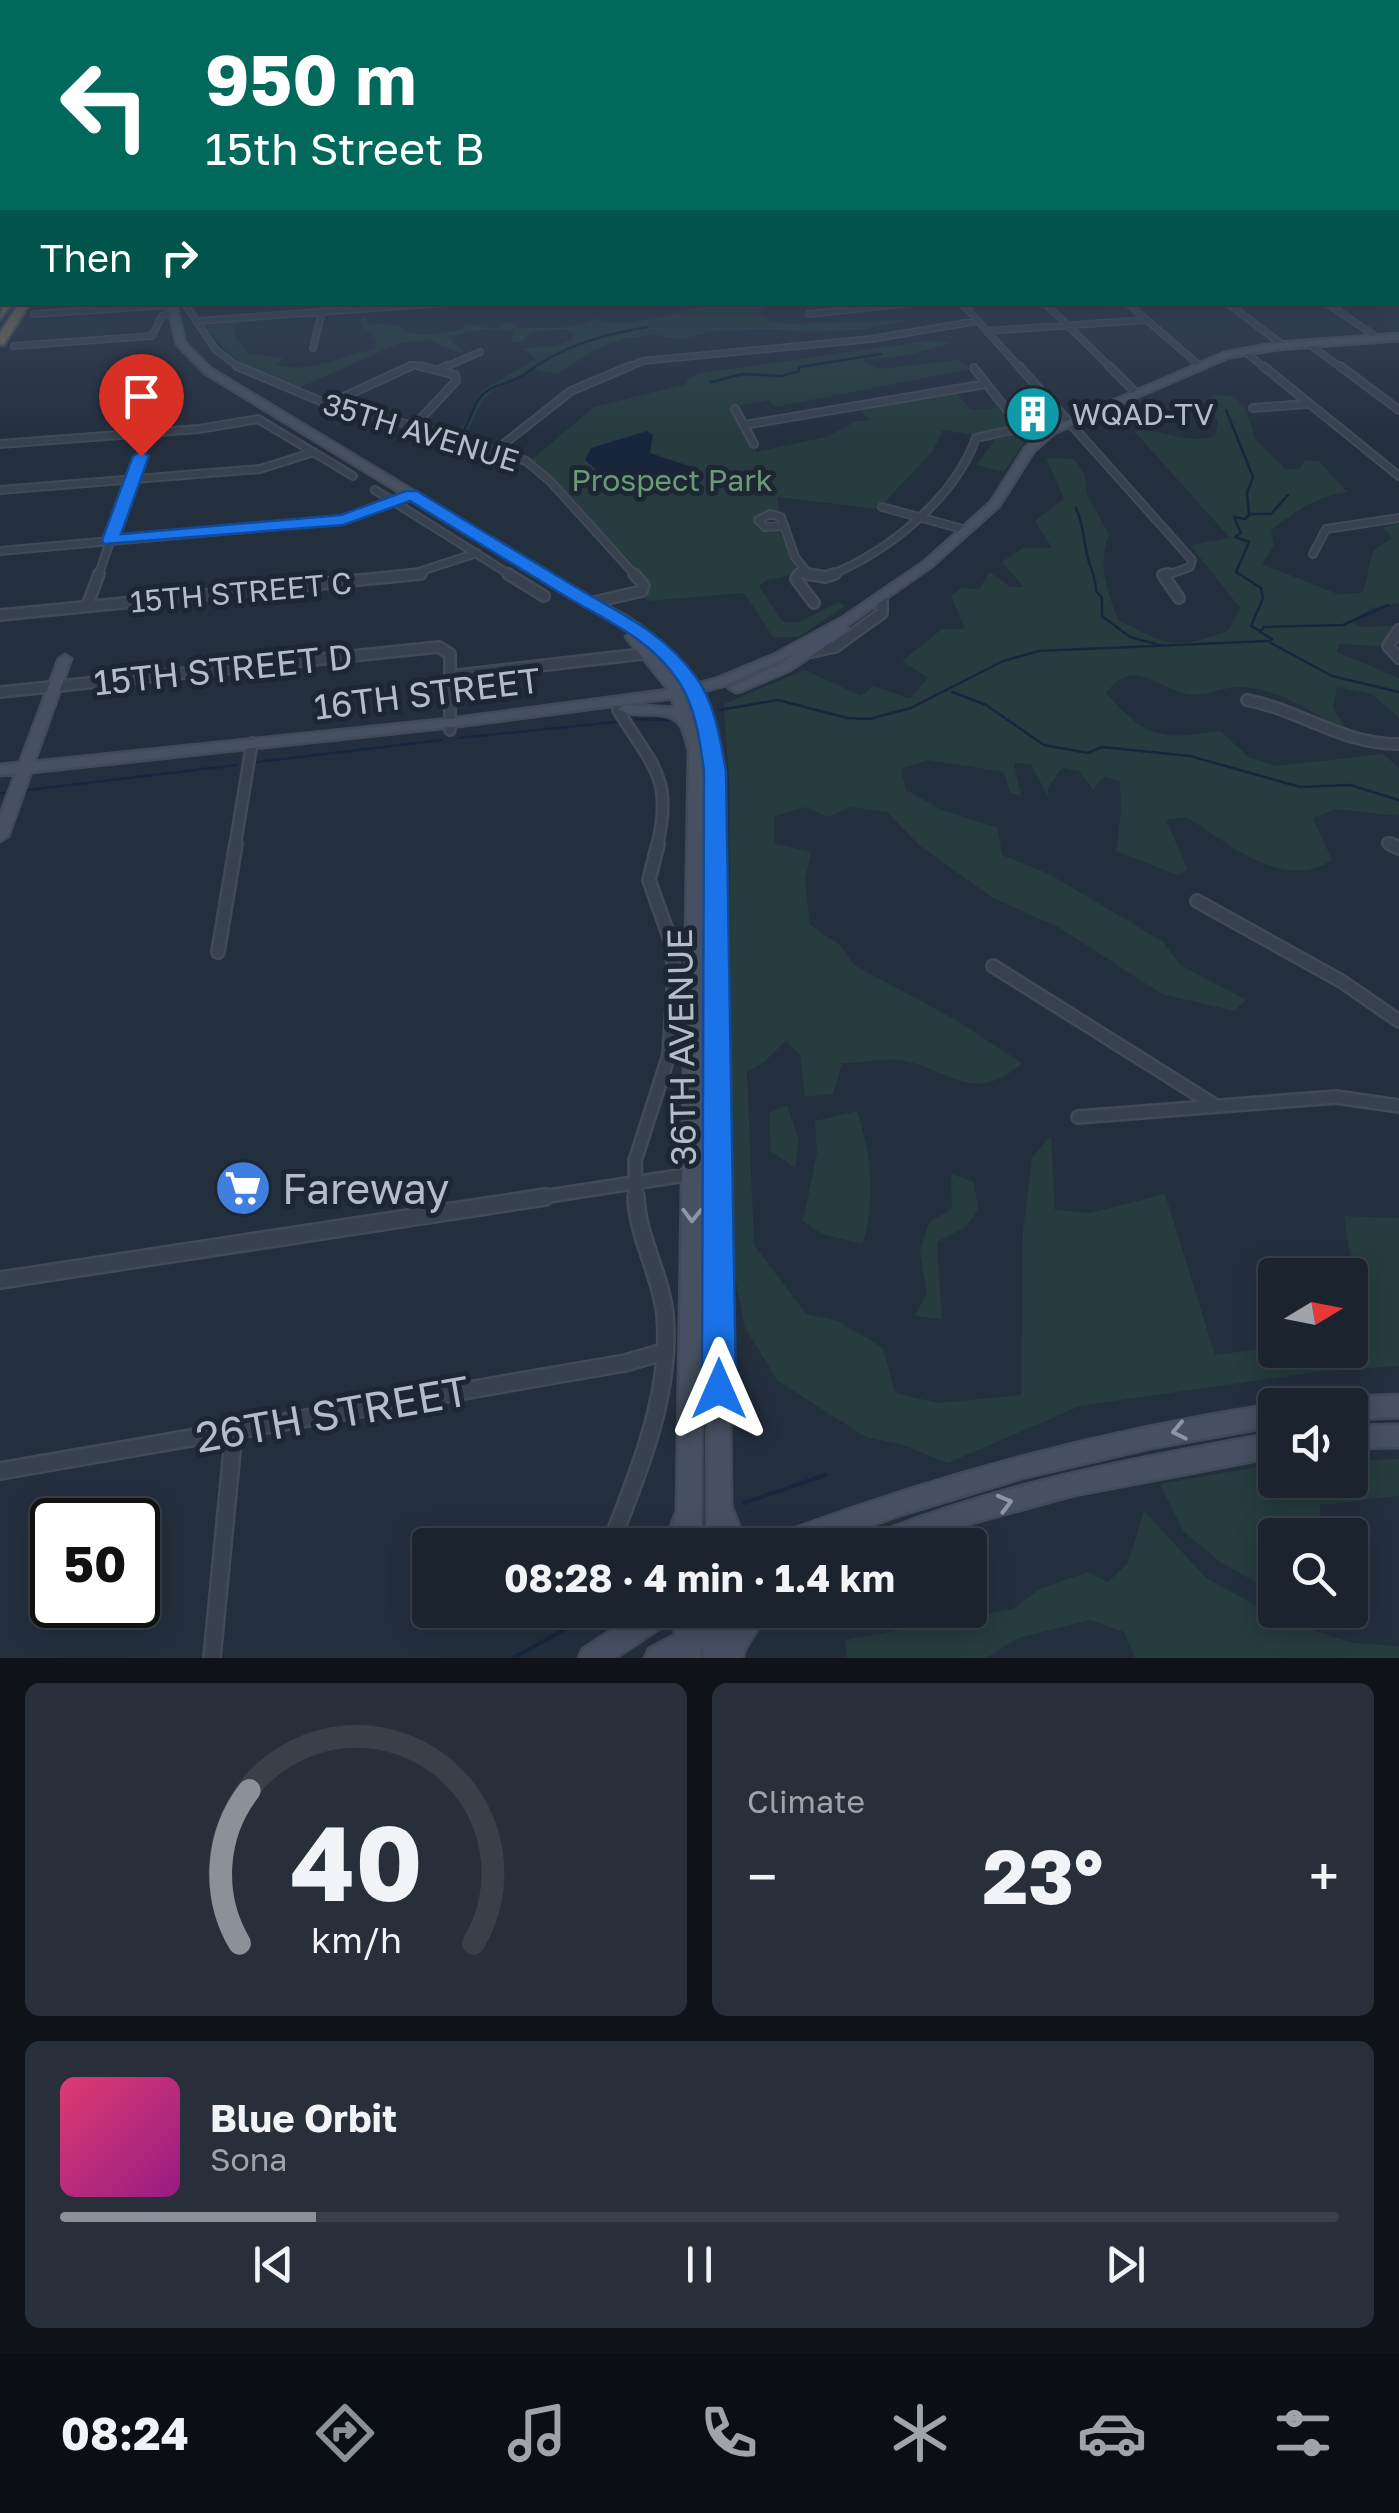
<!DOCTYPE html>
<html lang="en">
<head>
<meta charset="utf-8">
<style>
	body { margin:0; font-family:"Golos Text",sans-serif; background:#282f3a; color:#f1f3f6; height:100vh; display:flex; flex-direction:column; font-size:38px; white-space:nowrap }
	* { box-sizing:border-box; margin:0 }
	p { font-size:32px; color:#a0a4aa }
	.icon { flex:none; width:55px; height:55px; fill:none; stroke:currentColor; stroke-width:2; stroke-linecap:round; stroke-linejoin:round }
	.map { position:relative; height:1658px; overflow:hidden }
	.side { display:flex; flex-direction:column; gap:25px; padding:25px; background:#0f1319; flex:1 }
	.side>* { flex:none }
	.banner { position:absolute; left:0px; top:0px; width:1400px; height:305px; box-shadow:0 5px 25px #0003,0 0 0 2px #39404a; background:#00695c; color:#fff; overflow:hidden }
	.needle { width:65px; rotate:80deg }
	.buttons { position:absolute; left:1258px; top:1258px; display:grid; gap:20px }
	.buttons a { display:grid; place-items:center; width:110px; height:110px; border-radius:10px; background:#1b232e; box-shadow:0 5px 25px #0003,0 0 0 2px #39404a; font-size:50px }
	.speed { position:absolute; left:30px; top:1498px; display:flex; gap:20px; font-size:50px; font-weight:700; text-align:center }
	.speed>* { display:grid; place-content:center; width:130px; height:130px; border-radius:50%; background:#1b232e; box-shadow:0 5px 25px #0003,0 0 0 2px #39404a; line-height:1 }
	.speed .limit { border:5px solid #111; border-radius:15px; background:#fff; color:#111 }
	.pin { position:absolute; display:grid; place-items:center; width:85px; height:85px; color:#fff; margin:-102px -42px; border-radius:50% 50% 50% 0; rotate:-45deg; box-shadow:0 0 10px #0007 }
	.pin .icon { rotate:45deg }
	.me { position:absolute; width:110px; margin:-55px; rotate:0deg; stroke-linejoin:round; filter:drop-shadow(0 0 8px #0008) }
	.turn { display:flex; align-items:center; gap:35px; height:210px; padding:0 40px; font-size:45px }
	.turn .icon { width:130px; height:130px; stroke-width:2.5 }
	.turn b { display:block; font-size:70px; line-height:85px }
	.then { display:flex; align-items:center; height:95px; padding:0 40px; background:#0003; gap:20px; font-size:38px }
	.big { font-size:75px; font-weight:700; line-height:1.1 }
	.side .tile { flex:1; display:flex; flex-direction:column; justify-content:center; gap:15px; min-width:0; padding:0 35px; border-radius:15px; background:#282f3a }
	.side .dial { align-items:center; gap:0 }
	.dial svg { height:260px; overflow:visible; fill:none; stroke:#39404a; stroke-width:7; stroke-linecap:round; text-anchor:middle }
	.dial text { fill:#f1f3f6; stroke:none }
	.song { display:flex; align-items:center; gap:30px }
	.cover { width:120px; height:120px; border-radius:15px; background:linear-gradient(135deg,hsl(340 70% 55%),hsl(310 70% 35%)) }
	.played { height:10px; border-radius:5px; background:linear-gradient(90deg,#8c9099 20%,#39404a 20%) }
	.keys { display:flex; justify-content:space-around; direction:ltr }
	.heat { display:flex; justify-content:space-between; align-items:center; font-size:55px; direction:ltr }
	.side .tiles { flex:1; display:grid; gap:25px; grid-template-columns:1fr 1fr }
	.tile:last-child { grid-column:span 2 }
	.trip { position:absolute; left:412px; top:1528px; width:575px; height:100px; border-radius:10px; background:#1b232e; box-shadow:0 5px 25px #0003,0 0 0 2px #39404a; font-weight:700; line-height:100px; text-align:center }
	.dock { display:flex; height:160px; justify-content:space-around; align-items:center; background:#0b0e12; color:#a0a4aa }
	.dock .icon { width:70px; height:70px }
	.dock .selected { color:#8c9099 }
	.dock b { font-size:45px; color:#f1f3f6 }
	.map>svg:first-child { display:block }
</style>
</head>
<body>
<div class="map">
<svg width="1399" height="1658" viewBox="0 0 1399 1658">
	<rect width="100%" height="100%" fill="#242f3e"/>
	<!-- green -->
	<path fill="#263c3f" d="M751 302 777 303 765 306 760 313 768 320 788 324 908 320 865 329 808 332 772 329 716 331 679 339 656 335 625 338 592 351 557 374 533 369C517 377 494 386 483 401 475 411 473 425 463 437L453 434 464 424 481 391 536 359 523 348 556 346 573 340 574 334 567 329 531 332 521 342H511L514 331 486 329 447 337 464 351 460 353 427 340 397 344 297 389C260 372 226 361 205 323L260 317 233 326 235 336 249 354 283 358 277 365C313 374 341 355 375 349L376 339 359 322 364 315 368 323 400 326 404 332 424 335 463 330 465 324 499 329 505 323H514L516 328C539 327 574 332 594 319 640 331 668 311 712 305 725 304 740 306 751 302Z
		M929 341 951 343 909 355 862 360 879 369 959 360 970 369 776 407 768 400 732 407 756 452 826 437 857 421 869 420 858 407 955 391 971 410 998 408 1012 425 975 435 943 430 932 452 878 509 777 497 780 510 755 518 757 526 779 530 796 566 794 574 767 580 759 586 782 621 797 623 839 602 845 606 799 637H773L744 593 648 601 641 595 651 582 530 461 594 407 686 384 688 378 701 373Z
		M1213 395 1233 396 1245 408 1256 440 1285 469H1299L1305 460 1319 461 1347 492C1314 497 1297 511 1271 530L1274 546 1262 564 1340 595 1363 592 1373 551 1392 538 1383 527 1399 524V603L1371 608 1352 621 1361 627 1394 626 1380 646 1339 644 1337 652 1399 678V718L1372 694 1337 687 1333 708 1348 732C1316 715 1279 688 1242 687 1224 686 1205 697 1188 694 1155 687 1133 656 1106 693 1147 739 1160 740 1220 731L1249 757 1276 766 1383 754 1399 768V816L1336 809 1313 818 1332 860C1282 892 1229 843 1186 817L1166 820 1188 870 1177 875 1116 851 1121 812 1120 782 1104 776 1093 790 1079 771 1062 768 1048 787V797L1031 764 1014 763 1021 796 1010 793 1004 772 928 760 901 769 906 790 942 810 998 828 1002 855 1049 874 1162 941 1180 965 1246 1000 1234 1011 1162 994 1060 928 993 898 920 846 887 812 851 807 828 817 805 807 774 817 775 844 811 852 805 880 810 925 840 945 854 965 954 1019 1022 1063C971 1109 944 1064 897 1060 880 1058 861 1064 842 1063L833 1094 805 1097 800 1055 786 1041 764 1062 747 1072 754 1245 806 1314 838 1321 883 1348 895 1393 938 1403 1021 1395 1023 1231 1032 1157 1051 1136 1055 1210 1090 1213 1165 1194 1215 1355 1275 1347V1350H1350V1310L1355 1288 1344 1216 1399 1218V1366L1323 1371 1080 1406 948 1463 903 1445 866 1437 778 1381 745 1328 733 1268 729 779 724 704 805 670 861 696 874 686 910 699 928 678 902 661 942 629H965L951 596 961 588 979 589 990 572 1010 587H1024L1002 562 1023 548H1052L1035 521 1064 499 1046 458 1074 459 1084 473 1088 497 1109 534C1097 566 1107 589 1118 620 1168 645 1173 651 1228 631L1240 608 1190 545 1230 538 1134 431C1163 427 1186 446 1215 436L1218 421 1205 401Z
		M1012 432 1026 440 1004 472 977 465 999 433Z
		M787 1105 799 1140 795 1168 771 1151 769 1113Z
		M857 1111C872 1157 875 1197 863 1244L822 1234 803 1221 817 1153 815 1121Z
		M951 1174 974 1182 978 1210 967 1226 937 1242 942 1319 915 1316 927 1293 920 1252 929 1222 952 1209Z
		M1399 1459V1496L1320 1505 1321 1535H1275V1593L1220 1562 1183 1531 1160 1484 1275 1464V1480H1350V1461Z
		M1144 1511 1206 1578 1286 1622 1353 1643 1399 1646V1658H1135L1124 1632 1090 1620 1018 1638 986 1658H847L845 1640 1013 1609 1039 1589 1088 1572 1108 1582 1128 1563Z"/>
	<!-- water -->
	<path fill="#17263c" d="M647 431 653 435 650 453 692 467 697 472 683 477 599 472 585 460 591 448Z"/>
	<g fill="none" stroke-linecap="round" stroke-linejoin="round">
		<!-- stream-far1 -->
		<path stroke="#17263c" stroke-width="2.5" d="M711 382 743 374 782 376 799 371V367L881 354
			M1226 410 1253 477 1247 493 1249 515 1245 519 1234 517 1241 533 1235 537 1249 542 1236 572 1261 588 1263 598 1251 626 1260 631
			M461 435C470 422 472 405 483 394 495 383 513 383 525 374 561 346 602 335 647 327
			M1076 508C1085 529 1083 540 1088 558 1091 571 1096 577 1096 591L1102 598V616L1130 637 1163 646
			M1250 514H1271L1288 495
			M1271 643 1332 676 1399 692
			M952 692 986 705 1044 745 1088 753 1102 747 1190 756 1300 787 1350 785 1399 800
			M719 710 778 700 847 718 869 719 911 708 1003 661 1039 651 1269 641 1272 639 1260 632 1264 627 1343 625 1388 605
			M635 719 670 720
			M458 738 616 722
			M257 762 442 740
			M28 790 237 765
			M0 793H4"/>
		<!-- stream -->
		<path stroke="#17263c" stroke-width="4" d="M744 1503 825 1475
			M513 1658 600 1610"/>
		<!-- street-far4 casing -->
		<g stroke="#414a57" stroke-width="8">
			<path id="street-far4" d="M184 302 215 349 241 369
				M961 302 1021 369
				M1044 302 1112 369
				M1126 302 1200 366
				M1226 302 1284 346
				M1325 302 1378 338
				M34 314 172 305
				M809 314 911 303 981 302
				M196 321 458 302
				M987 331 1146 320
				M1309 344 1343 369
				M14 346 152 336 162 316 172 313
				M313 348 322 311
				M1244 351 1266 369
				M405 369 414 365 430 369
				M441 369 480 352
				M624 369 643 361 871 339 978 321"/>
		</g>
		<!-- street-far3 casing -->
		<g stroke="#414a57" stroke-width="10">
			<path id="street-far3" d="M237 366 327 404 457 437 526 461 550 481 636 576
				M1019 366 1192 560 1190 567 1164 576
				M1109 366 1137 394
				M1263 366 1399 476
				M1340 366 1399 410
				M974 368 1021 428 1042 437
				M441 369 447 366
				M328 404 411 366
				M1253 408 1307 404
				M735 409 754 444
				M744 425 986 384
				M414 426 456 381 455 375 420 366
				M0 444 199 429 258 419 353 476
				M495 451 571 391 630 366
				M0 490 260 469 314 452
				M375 490 512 576
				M882 507 966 530
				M782 526 765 527 758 520 770 514 781 517 795 557 810 576
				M0 551 343 520 411 495
				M1313 554 1326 529 1399 518
				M98 576 149 432
				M406 576 477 553
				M798 576 803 567
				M828 576C888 552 954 499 976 438L1021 428"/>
		</g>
		<!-- street-far2 casing -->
		<g stroke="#414a57" stroke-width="14">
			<path id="street-far2" d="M508 574 544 596
				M799 574 796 579 814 603
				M807 574 825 577 835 574
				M1168 574 1163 575 1179 598
				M590 603 642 591 644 585 634 574
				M87 606 99 574
				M0 615 421 574
				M1399 630 1388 646 1399 658
				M812 652 835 647 882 613V596
				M450 676 651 653
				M0 692 439 647 450 654V730
				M1247 700C1300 710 1344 745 1399 744
				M618 710C652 766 674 778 657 846
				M1388 843 1395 846
				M235 846 252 743"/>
		</g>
		<!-- street-far1 casing -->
		<g stroke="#414a57" stroke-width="16">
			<path id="street-far1" d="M1390 844 1399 848
				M1197 901 1341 981 1399 1021
				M218 952 236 844
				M993 966 1216 1106
				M1078 1117 1336 1097 1399 1106
				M529 1199 718 1170
				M636 1199 635 1161 669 1055 674 974 671 942 649 880 658 844"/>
		</g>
		<!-- street casing -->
		<g stroke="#414a57" stroke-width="20">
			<path id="street" d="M0 1280 545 1197
				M0 1471 625 1363 663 1352
				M610 1545C638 1474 672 1393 665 1315 661 1275 637 1236 636 1197
				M212 1658 234 1430"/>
		</g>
		<!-- secondary casing -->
		<g stroke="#414a57" stroke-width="5">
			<path id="secondary" d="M167 302H175L185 343 211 369 594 600C638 619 669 644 694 685L716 679 776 654 842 618 924 562 991 502 1025 448 1048 429 1224 353 1278 343 1399 334V340L1278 349 1229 357 1054 433 1033 452 999 506 932 566 846 626 848 629 846 632 790 670 741 691 736 692 729 688 780 664 797 653 726 685 699 692 717 743 722 771 731 1506 740 1529 750 1536 753 1545H707L708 771 703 743 687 695 684 696 703 751 701 1545H664L677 1511 689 751C687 743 685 733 681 726 669 706 635 720 618 709L625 705 675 708 672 698 450 727 31 772 8 836 0 841V816L16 773 0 775V765L20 763 59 659 65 655 71 659 34 762 450 719 669 690 626 637 632 633 636 634 683 688C659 648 628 624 586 606L205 373 177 344Z
				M1399 1395V1417L1350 1419V1405H1340L1342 1400 1350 1397Z
				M1275 1404 1278 1405H1275V1426L1150 1448 1025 1477 903 1514 815 1545H771L774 1536 783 1533C943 1473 1106 1430 1275 1404Z
				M1399 1425V1447L1350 1448V1426Z
				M1275 1433V1457L1074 1495 975 1522 910 1545H868L871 1536C1001 1483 1137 1458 1275 1433Z
				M643 1610H701L700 1620 705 1618V1610H770L746 1647 742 1658H703L704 1647 700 1649V1658H645L649 1649 675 1635V1618L615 1658H579L583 1649Z"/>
		</g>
		<!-- highway casing -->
		<g stroke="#434c59" stroke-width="5">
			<path id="highway" d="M3 302H14L0 319Z
				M20 302H31L4 344 0 345V333Z"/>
		</g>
		<!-- street-far4 -->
		<use href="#street-far4" stroke="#38414e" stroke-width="5"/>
		<!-- street-far3 -->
		<use href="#street-far3" stroke="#38414e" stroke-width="6"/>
		<!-- street-far2 -->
		<use href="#street-far2" stroke="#38414e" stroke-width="9"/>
		<!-- street-far1 -->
		<use href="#street-far1" stroke="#38414e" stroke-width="11"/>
		<!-- street -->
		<use href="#street" stroke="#38414e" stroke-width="15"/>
		<!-- secondary -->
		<use href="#secondary" fill="#465061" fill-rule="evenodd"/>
		<!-- highway -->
		<use href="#highway" fill="#746855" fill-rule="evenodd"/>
	</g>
	<!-- one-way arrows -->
	<defs><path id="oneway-chevron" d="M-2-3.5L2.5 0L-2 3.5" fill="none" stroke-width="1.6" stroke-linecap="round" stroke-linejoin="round" transform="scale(2.5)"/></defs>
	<g stroke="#8e96a5">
		<use href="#oneway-chevron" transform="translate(692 1215) rotate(91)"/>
		<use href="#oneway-chevron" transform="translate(1179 1431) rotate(168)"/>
		<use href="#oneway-chevron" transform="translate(1005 1503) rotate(-15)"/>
	</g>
	<!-- sky -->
	<linearGradient id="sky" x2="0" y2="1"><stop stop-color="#141a22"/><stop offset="0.47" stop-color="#3f4d63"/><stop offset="1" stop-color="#3f4d63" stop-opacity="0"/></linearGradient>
	<rect width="1399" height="441" fill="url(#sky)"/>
	<!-- route -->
	<path fill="#1a73e8" stroke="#114b97" stroke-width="2.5" d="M141 451 149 456 121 534 341 515 406 491H417C469 523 522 555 574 586 620 614 663 631 696 677 715 703 720 739 726 771L736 1389 731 1401 719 1406 707 1401 702 1389 704 771C700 741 696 708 679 682 651 638 604 620 562 594 511 563 461 532 410 501L343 525 104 544 102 540 133 456Z"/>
	<!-- icons -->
	<defs>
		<g id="building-disc" transform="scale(2.875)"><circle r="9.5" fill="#0f9aa8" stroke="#1d2633"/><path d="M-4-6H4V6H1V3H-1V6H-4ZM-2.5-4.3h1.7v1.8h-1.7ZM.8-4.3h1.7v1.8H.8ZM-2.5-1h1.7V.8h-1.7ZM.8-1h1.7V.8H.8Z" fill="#fff"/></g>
		<g id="supermarket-disc" transform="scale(2.875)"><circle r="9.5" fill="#3f7fe0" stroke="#1d2633"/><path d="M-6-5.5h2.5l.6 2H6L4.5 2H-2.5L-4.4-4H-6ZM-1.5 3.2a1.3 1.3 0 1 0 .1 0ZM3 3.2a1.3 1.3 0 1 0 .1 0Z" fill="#fff"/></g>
	</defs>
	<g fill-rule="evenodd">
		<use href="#building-disc" x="1033" y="414"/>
		<use href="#supermarket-disc" x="243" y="1188"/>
	</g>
	<g text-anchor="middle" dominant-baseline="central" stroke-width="10" stroke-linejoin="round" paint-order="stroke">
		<!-- far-poi labels -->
		<g font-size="30" fill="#b4bcc9" stroke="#1d2633" text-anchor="start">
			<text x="1072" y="414">WQAD-TV</text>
		</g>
		<!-- far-street labels -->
		<g font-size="30" fill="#b4bcc9" stroke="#1d2633">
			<text transform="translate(421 432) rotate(17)">35TH AVENUE</text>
			<text transform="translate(241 592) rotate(-5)">15TH STREET C</text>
		</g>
		<!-- far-park labels -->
		<g font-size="30" fill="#6b9a76" stroke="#1d2633">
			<text x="672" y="480">Prospect Park</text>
		</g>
		<!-- street labels -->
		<g font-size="35" fill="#b4bcc9" stroke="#1d2633">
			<text transform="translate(223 669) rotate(-6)">15TH STREET D</text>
			<text transform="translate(427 693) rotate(-7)">16TH STREET</text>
			<text transform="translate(681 1047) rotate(-91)">36TH AVENUE</text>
		</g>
		<!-- near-poi labels -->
		<g font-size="42" fill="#b4bcc9" stroke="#1d2633" text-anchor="start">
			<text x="282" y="1188">Fareway</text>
		</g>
		<!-- near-street labels -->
		<g font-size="42" fill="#b4bcc9" stroke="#1d2633">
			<text transform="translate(332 1413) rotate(-10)">26TH STREET</text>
		</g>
	</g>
</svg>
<div class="buttons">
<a><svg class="needle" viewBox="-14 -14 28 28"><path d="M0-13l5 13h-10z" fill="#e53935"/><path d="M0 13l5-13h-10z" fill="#a0a4aa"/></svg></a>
<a><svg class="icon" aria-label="sound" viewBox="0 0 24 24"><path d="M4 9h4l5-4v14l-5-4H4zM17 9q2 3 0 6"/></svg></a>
<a><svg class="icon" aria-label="search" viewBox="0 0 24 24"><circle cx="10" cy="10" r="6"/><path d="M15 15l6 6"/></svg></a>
</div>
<div class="speed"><div class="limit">50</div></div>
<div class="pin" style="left:141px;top:456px;background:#d93025"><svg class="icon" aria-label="arrive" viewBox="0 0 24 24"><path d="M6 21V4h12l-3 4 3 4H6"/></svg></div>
<svg class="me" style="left:719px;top:1389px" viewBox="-20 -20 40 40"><path d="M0-17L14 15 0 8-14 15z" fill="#1a73e8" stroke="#fff" stroke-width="4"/></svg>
<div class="trip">08:28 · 4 min · 1.4 km</div>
<div class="banner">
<div class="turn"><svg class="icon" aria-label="left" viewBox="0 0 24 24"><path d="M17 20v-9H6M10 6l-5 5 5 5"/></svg><div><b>950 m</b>15th Street B</div></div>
<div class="then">Then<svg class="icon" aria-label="right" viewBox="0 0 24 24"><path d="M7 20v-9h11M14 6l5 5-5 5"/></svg></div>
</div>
</div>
<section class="side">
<div class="tiles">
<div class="tile dial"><svg viewBox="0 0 100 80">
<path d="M14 69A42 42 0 1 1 86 69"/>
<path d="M14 69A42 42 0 0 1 17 22" stroke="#8c9099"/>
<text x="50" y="56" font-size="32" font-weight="700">40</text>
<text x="50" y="72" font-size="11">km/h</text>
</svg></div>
<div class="tile"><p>Climate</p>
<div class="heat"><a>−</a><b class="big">23°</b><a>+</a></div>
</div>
<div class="tile">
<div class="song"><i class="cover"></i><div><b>Blue Orbit</b><p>Sona</p></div></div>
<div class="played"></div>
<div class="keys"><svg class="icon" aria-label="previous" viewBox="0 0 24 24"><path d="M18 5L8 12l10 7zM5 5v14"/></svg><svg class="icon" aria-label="pause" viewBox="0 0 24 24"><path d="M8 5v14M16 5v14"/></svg><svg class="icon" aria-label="next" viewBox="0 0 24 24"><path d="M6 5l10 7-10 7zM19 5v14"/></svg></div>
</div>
</div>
</section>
<nav class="dock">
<b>08:24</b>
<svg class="icon selected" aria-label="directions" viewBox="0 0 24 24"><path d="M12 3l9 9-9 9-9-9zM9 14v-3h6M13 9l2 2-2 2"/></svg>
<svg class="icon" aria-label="music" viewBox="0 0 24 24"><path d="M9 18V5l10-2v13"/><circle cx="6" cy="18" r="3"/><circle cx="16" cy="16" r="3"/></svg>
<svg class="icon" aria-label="phone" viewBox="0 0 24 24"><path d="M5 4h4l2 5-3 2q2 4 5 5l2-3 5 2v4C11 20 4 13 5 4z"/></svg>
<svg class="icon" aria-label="climate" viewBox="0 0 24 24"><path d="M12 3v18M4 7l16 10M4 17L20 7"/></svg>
<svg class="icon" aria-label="car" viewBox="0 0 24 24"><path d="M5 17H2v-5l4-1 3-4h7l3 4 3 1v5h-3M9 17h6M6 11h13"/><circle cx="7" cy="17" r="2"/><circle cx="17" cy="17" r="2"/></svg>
<svg class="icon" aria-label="filters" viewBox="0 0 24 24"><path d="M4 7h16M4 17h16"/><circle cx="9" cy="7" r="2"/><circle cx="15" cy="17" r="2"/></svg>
</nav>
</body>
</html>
